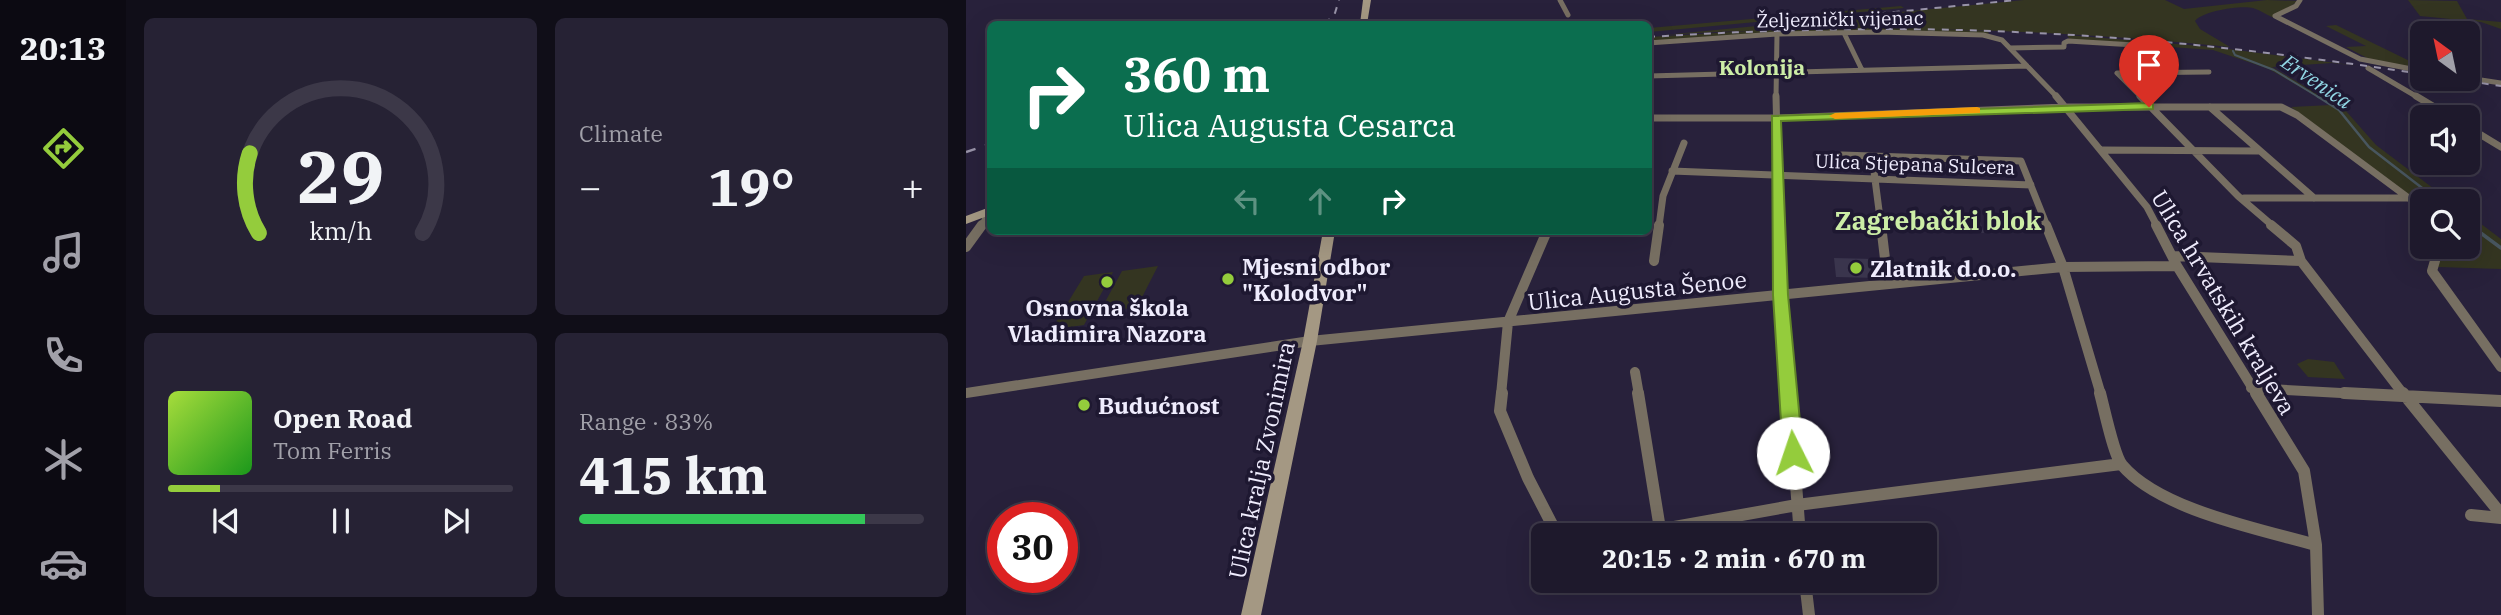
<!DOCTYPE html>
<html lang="en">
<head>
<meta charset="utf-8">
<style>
	body { margin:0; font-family:"IBM Plex Serif",serif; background:#262234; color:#f1f3f6; height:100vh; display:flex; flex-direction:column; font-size:26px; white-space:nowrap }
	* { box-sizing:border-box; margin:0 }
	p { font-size:23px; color:#a1a0a9 }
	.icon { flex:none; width:38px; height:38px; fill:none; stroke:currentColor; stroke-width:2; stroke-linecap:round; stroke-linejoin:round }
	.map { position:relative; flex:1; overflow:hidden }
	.panel { display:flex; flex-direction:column; gap:18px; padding:18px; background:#100e18; width:840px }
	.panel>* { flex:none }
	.guide { position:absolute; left:21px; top:21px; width:665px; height:214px; border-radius:10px; box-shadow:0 7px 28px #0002,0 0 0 2px #3c3848; background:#0b6e4f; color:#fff; overflow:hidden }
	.needle { width:46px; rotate:327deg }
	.tools { position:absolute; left:1444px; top:21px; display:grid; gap:14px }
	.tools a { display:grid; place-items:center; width:70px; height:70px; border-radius:10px; background:#1e192c; box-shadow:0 7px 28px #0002,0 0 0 2px #3c3848; font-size:35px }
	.speed { position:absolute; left:21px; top:502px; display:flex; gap:14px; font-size:35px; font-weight:700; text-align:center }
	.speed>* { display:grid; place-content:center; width:91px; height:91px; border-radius:50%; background:#1e192c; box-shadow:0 7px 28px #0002,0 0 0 2px #3c3848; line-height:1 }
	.speed .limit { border:10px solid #d22; background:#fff; color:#111 }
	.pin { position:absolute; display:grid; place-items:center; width:60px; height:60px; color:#fff; margin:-72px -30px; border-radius:50% 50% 50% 0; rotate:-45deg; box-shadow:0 0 7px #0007 }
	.pin .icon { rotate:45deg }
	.me { position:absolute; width:77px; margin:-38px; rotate:356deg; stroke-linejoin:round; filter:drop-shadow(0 0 5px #0008) }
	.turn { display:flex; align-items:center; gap:24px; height:147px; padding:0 21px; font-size:32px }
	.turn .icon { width:91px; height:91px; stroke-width:2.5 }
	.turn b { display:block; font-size:49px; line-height:60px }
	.lanes { display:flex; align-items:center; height:66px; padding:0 21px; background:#0003; justify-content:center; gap:35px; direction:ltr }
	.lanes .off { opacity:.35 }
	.big { font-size:52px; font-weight:700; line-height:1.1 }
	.panel .widget { flex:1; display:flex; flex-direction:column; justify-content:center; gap:10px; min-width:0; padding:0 24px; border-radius:10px; background:#262234 }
	.panel .dial { align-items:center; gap:0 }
	.dial svg { height:182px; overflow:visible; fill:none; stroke:#3c3848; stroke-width:7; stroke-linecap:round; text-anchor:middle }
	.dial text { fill:#f1f3f6; stroke:none }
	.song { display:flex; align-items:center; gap:21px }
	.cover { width:84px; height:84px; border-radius:10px; background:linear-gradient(135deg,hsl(80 70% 55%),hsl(120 70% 35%)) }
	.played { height:7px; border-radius:4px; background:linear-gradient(90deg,#94cc3c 15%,#3c3848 15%) }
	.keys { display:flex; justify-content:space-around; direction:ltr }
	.heat { display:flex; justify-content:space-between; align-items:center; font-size:38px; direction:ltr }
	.charge { height:10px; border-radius:5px; background:linear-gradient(90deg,#34c759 83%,#3c3848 0) }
	.panel .tiles { flex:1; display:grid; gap:18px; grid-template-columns:repeat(2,1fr) }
	.trip { position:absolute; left:565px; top:523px; width:406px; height:70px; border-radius:10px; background:#1e192c; box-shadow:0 7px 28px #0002,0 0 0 2px #3c3848; font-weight:700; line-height:70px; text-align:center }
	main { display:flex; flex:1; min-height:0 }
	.dock { display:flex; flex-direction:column; width:126px; justify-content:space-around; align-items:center; background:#0c0a12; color:#a1a0a9 }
	.dock .icon { width:49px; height:49px }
	.dock .on { color:#94cc3c }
	.dock b { font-size:32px; color:#f1f3f6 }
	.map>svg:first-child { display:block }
</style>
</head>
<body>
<main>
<nav class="dock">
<b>20:13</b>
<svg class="icon on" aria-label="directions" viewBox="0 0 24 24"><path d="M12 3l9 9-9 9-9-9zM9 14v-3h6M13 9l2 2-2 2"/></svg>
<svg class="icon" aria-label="music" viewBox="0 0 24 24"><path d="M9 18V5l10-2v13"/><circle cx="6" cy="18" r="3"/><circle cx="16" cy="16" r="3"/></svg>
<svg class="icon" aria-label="phone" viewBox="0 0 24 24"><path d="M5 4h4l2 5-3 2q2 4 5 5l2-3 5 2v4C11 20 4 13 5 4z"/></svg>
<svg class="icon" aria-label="climate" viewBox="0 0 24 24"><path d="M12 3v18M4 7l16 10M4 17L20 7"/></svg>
<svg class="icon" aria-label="car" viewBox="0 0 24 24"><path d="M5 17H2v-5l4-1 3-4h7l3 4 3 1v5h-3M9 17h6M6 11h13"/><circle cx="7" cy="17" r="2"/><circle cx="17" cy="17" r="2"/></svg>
</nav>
<section class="panel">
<div class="tiles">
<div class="widget dial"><svg viewBox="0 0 100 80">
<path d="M14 69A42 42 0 1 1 86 69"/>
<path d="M14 69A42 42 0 0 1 10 34" stroke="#94cc3c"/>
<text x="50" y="56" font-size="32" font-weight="700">29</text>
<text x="50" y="72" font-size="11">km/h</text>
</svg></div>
<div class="widget"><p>Climate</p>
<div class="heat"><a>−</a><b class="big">19°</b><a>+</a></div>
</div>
<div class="widget">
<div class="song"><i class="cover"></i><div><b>Open Road</b><p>Tom Ferris</p></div></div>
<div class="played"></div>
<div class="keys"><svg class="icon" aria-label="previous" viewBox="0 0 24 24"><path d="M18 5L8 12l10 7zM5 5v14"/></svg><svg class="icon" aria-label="pause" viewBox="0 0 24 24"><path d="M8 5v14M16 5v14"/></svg><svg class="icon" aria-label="next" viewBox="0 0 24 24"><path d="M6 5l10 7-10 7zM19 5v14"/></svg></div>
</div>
<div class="widget"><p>Range · 83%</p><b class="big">415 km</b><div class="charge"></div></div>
</div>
</section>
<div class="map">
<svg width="1535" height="615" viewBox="0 0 1535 615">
	<rect width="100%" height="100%" fill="#28213b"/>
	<!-- green -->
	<path fill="#343521" d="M1058 0H1199L1218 9 1301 0 1332 1 1308 18C1301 15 1294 10 1287 8 1275 5 1236 11 1229 21L1234 29 1264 47C1075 28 888 23 698 35Z
		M1442 0 1491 1 1501 19 1535 22V29L1515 22 1454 16Z
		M935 6 938 8 683 32V28Z
		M1370 25 1456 67V70L1407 61 1380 47 1400 46 1360 26Z
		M931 28 1022 31 1023 35 949 31 683 41V37L800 30Z
		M1101 35 1247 47 1393 66 1366 63 1306 67 1380 111 1410 145 1484 201H1456V205L1325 107 1365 105 1303 69 1247 50 1104 40Z
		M1502 214 1535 239V269L1472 267 1477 247H1502Z
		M192 266 171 307 133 313 156 271Z
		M147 272 118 325 85 330 118 276Z
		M1342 359 1368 362 1379 379 1342 377 1331 364Z"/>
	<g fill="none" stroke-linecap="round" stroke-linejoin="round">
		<!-- stream-far2 -->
		<path stroke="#48565f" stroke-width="2" d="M1267 51 1269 55 1308 70 1354 98"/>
		<!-- stream-far1 -->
		<path stroke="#48565f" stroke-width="2.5" d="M1351 96 1373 110 1403 147 1473 201
			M1502 223 1506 226"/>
		<!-- stream -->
		<path stroke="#48565f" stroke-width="3.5" d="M1504 225 1535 248"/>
	</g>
	<!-- building -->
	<path fill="#3a354d" d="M996 218H1013L1018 233 1001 232Z
		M868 258 908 259 912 278 870 277Z"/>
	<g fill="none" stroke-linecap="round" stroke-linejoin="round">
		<!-- minor-far3 -->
		<path stroke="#776f62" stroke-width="5" d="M594 0 602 15
			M1334 0 1330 6 1309 16 1394 59 1456 71
			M878 33 896 70
			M682 43 811 34 914 32 1017 35 1036 40 1092 98
			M1044 48 1098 47V43L1102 41 1202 47
			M1402 68 1453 98
			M682 76 1061 66
			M1502 78 1535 83
			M810 98 811 34
			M1176 98 1151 73 1243 72"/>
		<!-- minor-far2 -->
		<path stroke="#776f62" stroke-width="7" d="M810 96 813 226
			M1090 96 1181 207 1191 226
			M1174 96 1272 196 1307 226
			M1450 96 1485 117
			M1244 107 1348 198
			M682 118H810L1100 107H1315L1331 115 1456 208
			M1502 127 1535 147
			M1136 150 1292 151
			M876 155 1055 161 1081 226
			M906 156 915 226
			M706 171 1065 185
			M1278 198H1441
			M15 226 20 219 18 214
			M693 226 697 196 718 143"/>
		<!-- minor-far1 -->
		<path stroke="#776f62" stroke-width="10" d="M813 225 823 395
			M915 225 922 284
			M1080 225 1097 267 1135 395
			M1190 225 1211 266 1291 395
			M1305 225 1330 246 1335 261 1438 395
			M0 247 16 225
			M1473 247 1466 271 1535 367
			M1207 256 1335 261
			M688 261 693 225
			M669 372 673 395
			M1285 388 1412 395
			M0 393 344 341 1097 267 1211 266
			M535 395 542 322 581 231"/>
		<!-- minor -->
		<path stroke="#776f62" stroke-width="12" d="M536 393 534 411 562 478 592 536
			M672 393 694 529
			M823 393 834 536
			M1134 393C1138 408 1148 456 1156 465 1194 510 1294 529 1350 545
			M1290 393 1338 471 1350 545 1352 615
			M1378 393 1535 401
			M1437 393 1535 514
			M1505 515 1535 518
			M658 536 831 505 1155 464
			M839 581 843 615"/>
		<!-- secondary -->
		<path fill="#a49883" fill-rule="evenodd" d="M397 0H405L401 24H394Z
			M24 207V215L0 224V216Z
			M357 231H369L351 341 295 615H275L337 341Z"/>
		<!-- rail-far1 -->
		<path stroke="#9893a8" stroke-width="2" stroke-dasharray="7 7" stroke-linecap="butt" d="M857 19 1051 0
			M359 24 369 13 373 0
			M682 37C811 29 940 26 1070 33 1200 39 1328 55 1456 74
			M1488 79 1535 86"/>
		<!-- rail -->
		<path stroke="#9893a8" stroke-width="2.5" stroke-dasharray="10 10" stroke-linecap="butt" d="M0 152 24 144"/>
	</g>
	<!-- route -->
	<path fill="#94cc3c" stroke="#608527" stroke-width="2" d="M1183 103 1187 104V109L815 121 822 295 837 453 834 458H820L817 453 807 295 806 116Z"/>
	<!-- slow -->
	<path fill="#f59e0b" d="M1011 107 1014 108V113L869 119 863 116 869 113Z"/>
	<!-- markers -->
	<g fill="#94cc3c" stroke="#1e1831" stroke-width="2.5">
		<circle cx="890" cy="268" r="7"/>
		<circle cx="262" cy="279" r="7"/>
		<circle cx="141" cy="282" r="7"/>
		<circle cx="118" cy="405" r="7"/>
	</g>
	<g text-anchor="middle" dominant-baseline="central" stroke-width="7" stroke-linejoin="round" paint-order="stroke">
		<!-- far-street labels -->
		<g font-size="19" fill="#efecfd" stroke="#1e1831">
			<text transform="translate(874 19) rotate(-1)">Željeznički vijenac</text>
			<text transform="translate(949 164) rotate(2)">Ulica Stjepana Sulcera</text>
		</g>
		<!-- far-quarter labels -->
		<g font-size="21" font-weight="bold" fill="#cceda6" stroke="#1e1831">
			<text x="796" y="67">Kolonija</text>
		</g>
		<!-- far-water labels -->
		<g font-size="21" font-style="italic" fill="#90d5e3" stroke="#1e1831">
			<text transform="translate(1351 81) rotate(34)">Ervenica</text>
		</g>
		<!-- poi labels -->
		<g font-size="23" font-weight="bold" fill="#efecfd" stroke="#1e1831" text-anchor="start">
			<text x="276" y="266">Mjesni odbor<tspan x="276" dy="26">"Kolodvor"</tspan></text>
			<text x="904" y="268">Zlatnik d.o.o.</text>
			<text x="141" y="307" text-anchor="middle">Osnovna škola<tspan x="141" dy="26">Vladimira Nazora</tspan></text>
			<text x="132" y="405">Budućnost</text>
		</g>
		<!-- street labels -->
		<g font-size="23" fill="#efecfd" stroke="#1e1831">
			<text transform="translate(671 290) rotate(-6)">Ulica Augusta Šenoe</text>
			<text transform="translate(1258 302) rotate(59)">Ulica hrvatskih kraljeva</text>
			<text transform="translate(295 460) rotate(-78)">Ulica kralja Zvonimira</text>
		</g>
		<!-- quarter labels -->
		<g font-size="26" font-weight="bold" fill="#cceda6" stroke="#1e1831">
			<text x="972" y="220">Zagrebački blok</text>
		</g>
	</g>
</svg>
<div class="tools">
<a><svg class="needle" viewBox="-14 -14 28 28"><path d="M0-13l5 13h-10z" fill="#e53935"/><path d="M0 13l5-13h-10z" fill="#a1a0a9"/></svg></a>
<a><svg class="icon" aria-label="sound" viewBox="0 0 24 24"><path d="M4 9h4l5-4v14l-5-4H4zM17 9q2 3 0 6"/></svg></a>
<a><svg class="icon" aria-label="search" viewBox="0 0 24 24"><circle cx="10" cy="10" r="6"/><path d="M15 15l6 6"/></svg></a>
</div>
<div class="speed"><div class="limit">30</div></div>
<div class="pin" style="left:1183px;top:107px;background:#d93025"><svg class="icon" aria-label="arrive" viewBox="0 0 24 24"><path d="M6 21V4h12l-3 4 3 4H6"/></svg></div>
<svg class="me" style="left:827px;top:453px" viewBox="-20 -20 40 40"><circle r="19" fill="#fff"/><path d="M0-13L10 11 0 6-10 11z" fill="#94cc3c"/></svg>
<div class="trip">20:15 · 2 min · 670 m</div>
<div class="guide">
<div class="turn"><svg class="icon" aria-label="right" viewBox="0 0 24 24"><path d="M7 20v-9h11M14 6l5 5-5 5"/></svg><div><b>360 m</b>Ulica Augusta Cesarca</div></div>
<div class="lanes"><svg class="icon off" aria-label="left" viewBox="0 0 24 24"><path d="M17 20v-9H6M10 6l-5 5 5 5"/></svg><svg class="icon off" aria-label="ahead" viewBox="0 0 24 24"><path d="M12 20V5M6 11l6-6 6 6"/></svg><svg class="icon" aria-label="right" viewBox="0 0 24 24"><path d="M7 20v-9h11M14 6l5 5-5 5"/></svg></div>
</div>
</div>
</main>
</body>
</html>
